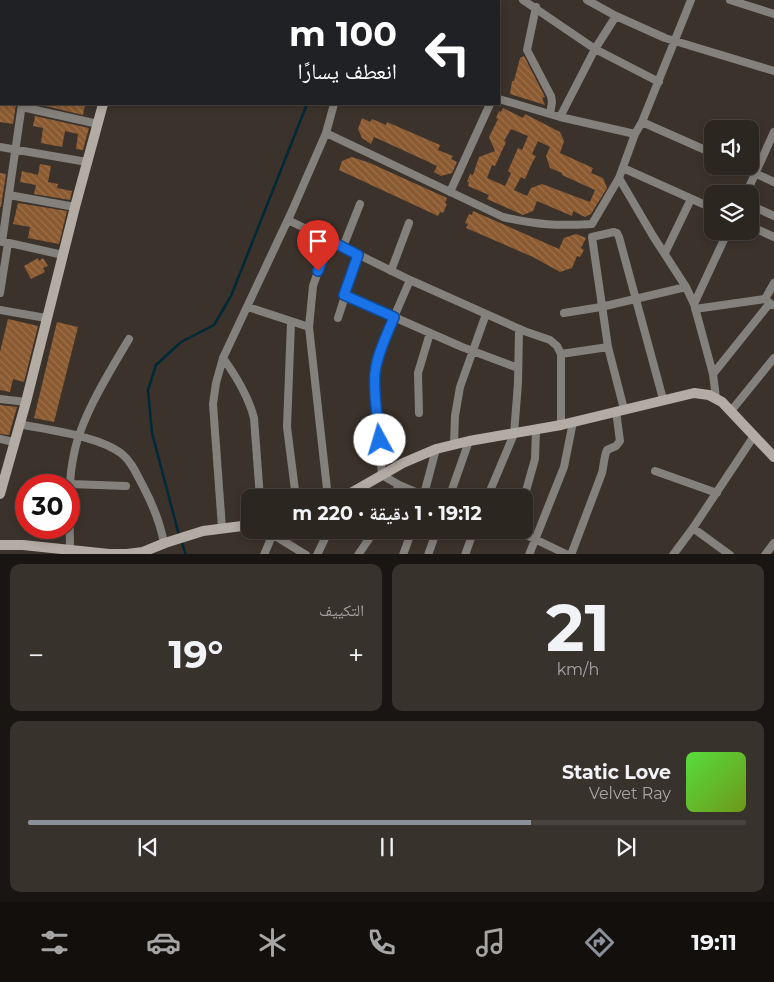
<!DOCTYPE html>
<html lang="ar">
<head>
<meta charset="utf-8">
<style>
	body { margin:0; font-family:Montserrat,"Noto Naskh Arabic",sans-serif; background:#38322d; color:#f1f3f6; direction:rtl; height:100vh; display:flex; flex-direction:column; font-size:19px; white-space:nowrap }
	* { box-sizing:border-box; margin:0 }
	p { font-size:16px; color:#a6a5a5 }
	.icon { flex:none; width:28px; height:28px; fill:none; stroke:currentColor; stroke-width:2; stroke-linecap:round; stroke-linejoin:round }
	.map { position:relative; height:554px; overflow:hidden; direction:ltr }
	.panel { display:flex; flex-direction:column; gap:10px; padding:10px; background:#181512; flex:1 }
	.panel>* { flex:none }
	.guide { position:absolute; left:0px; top:0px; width:500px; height:105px; box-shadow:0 2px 8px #0003,0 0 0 1px #48433e; direction:rtl; background:#202124; color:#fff; overflow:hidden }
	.fabs { position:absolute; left:704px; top:120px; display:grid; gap:10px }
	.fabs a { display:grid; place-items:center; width:55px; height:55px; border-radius:10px; background:#2c2620; box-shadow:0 2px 8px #0003,0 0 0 1px #48433e; font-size:25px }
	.speed { position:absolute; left:15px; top:474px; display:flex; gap:10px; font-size:25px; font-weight:700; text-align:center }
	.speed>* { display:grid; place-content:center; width:65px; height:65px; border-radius:50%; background:#2c2620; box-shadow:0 2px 8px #0003,0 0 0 1px #48433e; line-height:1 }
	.speed .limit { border:8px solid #d22; background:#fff; color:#111 }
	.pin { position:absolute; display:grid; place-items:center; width:42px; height:42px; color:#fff; margin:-51px -21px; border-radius:50% 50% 50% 0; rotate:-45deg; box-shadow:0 0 5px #0007 }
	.pin .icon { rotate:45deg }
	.me { position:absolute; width:55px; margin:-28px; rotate:354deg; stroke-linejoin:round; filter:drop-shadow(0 0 4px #0008) }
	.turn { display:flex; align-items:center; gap:18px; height:105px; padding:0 20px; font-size:22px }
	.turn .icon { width:65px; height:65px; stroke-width:2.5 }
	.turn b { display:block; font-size:35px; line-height:42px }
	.big { font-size:38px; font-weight:700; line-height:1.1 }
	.panel .widget { flex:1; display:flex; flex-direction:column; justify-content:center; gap:8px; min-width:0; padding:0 18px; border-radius:10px; background:#38322d }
	.panel .dial { align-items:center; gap:0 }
	.dial b { font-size:65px; line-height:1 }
	.song { display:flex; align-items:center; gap:15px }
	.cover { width:60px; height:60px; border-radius:8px; background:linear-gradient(135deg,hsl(110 70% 55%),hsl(80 70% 35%)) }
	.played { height:5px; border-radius:2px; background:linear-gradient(90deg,#8c9099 70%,#48433e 70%) }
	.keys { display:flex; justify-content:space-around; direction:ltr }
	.heat { display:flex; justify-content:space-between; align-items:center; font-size:28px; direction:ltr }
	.panel .tiles { flex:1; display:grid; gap:10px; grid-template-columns:1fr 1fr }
	.widget:last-child { grid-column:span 2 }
	.trip { position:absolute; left:241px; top:489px; width:292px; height:50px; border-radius:10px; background:#2c2620; box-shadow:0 2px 8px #0003,0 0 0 1px #48433e; font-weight:700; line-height:50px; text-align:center; direction:rtl }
	.tab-bar { display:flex; height:80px; justify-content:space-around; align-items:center; background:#120f0d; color:#a6a5a5 }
	.tab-bar .icon { width:35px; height:35px }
	.tab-bar .on { color:#8c9099 }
	.tab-bar b { font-size:22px; color:#f1f3f6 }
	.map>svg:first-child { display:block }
</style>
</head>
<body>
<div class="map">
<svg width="774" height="555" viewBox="0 0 774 555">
	<defs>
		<pattern id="building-back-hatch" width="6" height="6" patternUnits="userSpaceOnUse" patternTransform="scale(1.25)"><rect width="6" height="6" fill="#8b5a30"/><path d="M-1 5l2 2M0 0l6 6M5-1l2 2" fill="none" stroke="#9c724e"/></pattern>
	</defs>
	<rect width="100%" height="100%" fill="#3b322b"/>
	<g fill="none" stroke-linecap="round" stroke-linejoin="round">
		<!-- stream -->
		<path stroke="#002938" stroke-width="2.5" d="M373 1 375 0
			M179 535 152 433 148 390 156 365 181 342 214 325 231 296 307 104
			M181 540 186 555"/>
	</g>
	<!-- building -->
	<path fill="url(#building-back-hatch)" fill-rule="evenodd" d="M524 56 545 97 542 98 545 105 510 94 512 81H514L520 58Z
		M0 104H16L13 124 0 122Z
		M37 104H85L83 115Z
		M503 108 523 118 525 114 560 132 564 141 560 153 593 168 591 173 603 178 607 188 591 214 585 217 573 211 572 216 537 201 533 211 523 215 487 199 489 195 468 186 469 182H467L470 174 473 175 479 157 495 151 489 137 498 119 496 118 499 111 501 112ZM511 129 528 136 522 150 518 148 508 171 511 173 505 186 487 178 492 165 495 166 506 142 504 141ZM538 141 550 147 546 156 550 168 562 173V175L595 190 590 202 542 184 531 188 527 196 514 190 521 177 525 179 532 163 536 156 532 154Z
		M35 116 89 128 83 150 76 149 78 134 65 131 62 147 41 143 43 128 33 126Z
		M362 118 370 122 372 119 386 125 387 122 440 145 438 150 453 156 451 159 457 162 452 173 441 176 434 172 437 166 418 157 374 137 371 144 362 138 358 129Z
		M352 157 370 163 447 198 445 203 447 204 443 213 440 212 438 216 339 170 342 161Z
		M40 164 51 166 48 182 58 184 57 188 72 191 70 200 34 194 36 185 20 182 22 171 38 175Z
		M0 173 6 174 1 207H0Z
		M18 203 67 211 59 244 28 238 30 227 13 224Z
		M473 211 559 249 564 238 576 234 586 238 581 248 584 250 580 257 577 256 572 268 560 272 533 257 466 228 468 224 465 223 469 214 472 215Z
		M38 258 39 261 43 258 48 266 43 268 45 272 31 279 24 266Z
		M8 319 38 326 24 382 13 379 10 392 0 390V352Z
		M57 322 78 327 54 422 34 418Z
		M0 405 17 407 9 435 0 434Z"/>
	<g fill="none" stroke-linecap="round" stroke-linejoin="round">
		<!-- street -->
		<path stroke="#84817c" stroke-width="8" d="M523 0 595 49 659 82
			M587 0 616 16 665 38 774 71
			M730 0 774 14
			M40 1V0
			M387 1V0
			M536 7 527 50 551 96 552 102 550 114
			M0 66H1
			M499 99 560 117 635 134
			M22 107 98 124
			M560 117 595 49 616 16
			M642 122 712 153
			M326 133 503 217C537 225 558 226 592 224L619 178 635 134 642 122 691 0
			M0 147 87 162
			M739 166 774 182
			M623 168 712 208
			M619 178 653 236 686 287 694 304 713 374 716 398
			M450 192 490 104
			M746 194 774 132
			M9 195 75 207
			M750 205 774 216
			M288 220 410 280 524 331 550 340 557 346 561 354V425
			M750 226 774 237
			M0 241 63 255
			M2 242 22 104
			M343 247 360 204
			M665 253 691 199
			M391 271 409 223
			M410 280 394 317 379 357 375 372V392L382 475 399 485 430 498
			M0 293 8 243
			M344 295 462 347 518 368
			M765 299 774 283
			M694 304 728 231
			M248 307 309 327 328 498
			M695 309 765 299 772 305
			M0 310 46 318
			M564 313 601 307 686 287
			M338 318 358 255
			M291 322 287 427 296 498
			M309 327 313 286 329 240
			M561 354 608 347
			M223 358C236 376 248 395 254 418L260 498
			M713 374 770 303
			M0 399 26 402
			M624 409 608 347 592 237 614 232 617 233 619 237 663 399
			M731 411 774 358
			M419 413 418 373 430 333
			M19 424C48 430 100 436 122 454 132 462 137 475 143 486 153 505 160 522 164 543
			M0 439 14 442
			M454 444 455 416 460 387 486 314
			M655 471 717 493
			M70 484 126 486
			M393 498 399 485
			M423 498 436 449
			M449 498 469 441
			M487 498 514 434 518 383 519 329
			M524 498 535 459 536 430
			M222 528 213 404 216 383 223 358 292 211 326 133 334 104
			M693 528 730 555
			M516 530 568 555
			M272 534 306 555
			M70 550C70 519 67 485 74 454 81 417 110 371 129 339
			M264 555 274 531
			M317 555 329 530
			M358 555 375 530
			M403 555 412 530
			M428 555 437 530
			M465 555 474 530
			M529 555 564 467 573 422
			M571 555 602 473C604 465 604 456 607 450L616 446 620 441 616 411
			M673 555 693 528 754 436
			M765 555 774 543"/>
		<!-- secondary -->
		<path stroke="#b2aca5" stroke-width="10" d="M132 1V0
			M0 494 26 402 75 207 103 104
			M342 498 403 463 436 449 469 441 561 425 694 393 709 395 722 402 774 457
			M0 545H23L109 554H127L143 552 165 543 203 531 250 525"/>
	</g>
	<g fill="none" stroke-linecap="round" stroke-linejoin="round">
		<!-- route casing -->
		<g stroke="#114b97" stroke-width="12">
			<path id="route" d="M318 271 329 240 358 255 344 295 394 317C387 335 377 354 375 373 373 395 378 418 380 440"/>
		</g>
		<!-- route -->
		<use href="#route" stroke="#1a73e8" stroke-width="9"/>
	</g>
</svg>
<div class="fabs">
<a><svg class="icon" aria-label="sound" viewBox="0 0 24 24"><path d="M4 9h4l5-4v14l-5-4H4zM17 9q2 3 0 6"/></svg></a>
<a><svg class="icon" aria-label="layers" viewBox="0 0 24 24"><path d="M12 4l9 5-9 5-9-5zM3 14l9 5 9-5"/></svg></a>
</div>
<div class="speed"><div class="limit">30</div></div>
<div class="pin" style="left:318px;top:271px;background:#d93025"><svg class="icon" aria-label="arrive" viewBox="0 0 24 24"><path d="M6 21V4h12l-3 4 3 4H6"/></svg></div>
<svg class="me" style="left:380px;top:440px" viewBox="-20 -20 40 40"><circle r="19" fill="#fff"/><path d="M0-13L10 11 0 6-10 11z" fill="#1a73e8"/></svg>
<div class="trip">19:12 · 1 دقيقة · 220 m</div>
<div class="guide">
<div class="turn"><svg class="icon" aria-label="left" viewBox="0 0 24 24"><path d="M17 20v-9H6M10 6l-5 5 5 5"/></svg><div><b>100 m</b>انعطف يسارًا</div></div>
</div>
</div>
<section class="panel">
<div class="tiles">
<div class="widget dial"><b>21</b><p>km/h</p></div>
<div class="widget"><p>التكييف</p>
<div class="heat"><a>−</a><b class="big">19°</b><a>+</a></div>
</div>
<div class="widget">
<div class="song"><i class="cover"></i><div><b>Static Love</b><p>Velvet Ray</p></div></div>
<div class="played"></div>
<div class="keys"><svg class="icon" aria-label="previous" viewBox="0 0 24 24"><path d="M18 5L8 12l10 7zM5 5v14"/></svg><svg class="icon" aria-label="pause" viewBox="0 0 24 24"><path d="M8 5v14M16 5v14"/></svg><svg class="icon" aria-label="next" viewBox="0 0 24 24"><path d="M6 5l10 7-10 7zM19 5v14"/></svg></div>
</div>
</div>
</section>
<nav class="tab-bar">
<b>19:11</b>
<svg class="icon on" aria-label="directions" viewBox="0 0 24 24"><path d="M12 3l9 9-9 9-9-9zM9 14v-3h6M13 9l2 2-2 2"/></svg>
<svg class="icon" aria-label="music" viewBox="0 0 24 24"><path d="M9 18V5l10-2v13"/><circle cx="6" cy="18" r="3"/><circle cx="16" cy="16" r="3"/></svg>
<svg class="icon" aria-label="phone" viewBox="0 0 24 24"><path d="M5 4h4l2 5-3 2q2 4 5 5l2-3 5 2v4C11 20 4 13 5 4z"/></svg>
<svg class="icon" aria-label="climate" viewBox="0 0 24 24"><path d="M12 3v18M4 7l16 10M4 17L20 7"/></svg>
<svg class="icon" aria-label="car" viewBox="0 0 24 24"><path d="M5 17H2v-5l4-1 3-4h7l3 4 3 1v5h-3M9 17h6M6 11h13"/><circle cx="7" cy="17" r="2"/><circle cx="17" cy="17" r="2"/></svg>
<svg class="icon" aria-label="filters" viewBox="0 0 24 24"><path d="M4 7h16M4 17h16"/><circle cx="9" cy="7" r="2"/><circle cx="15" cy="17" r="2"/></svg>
</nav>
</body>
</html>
